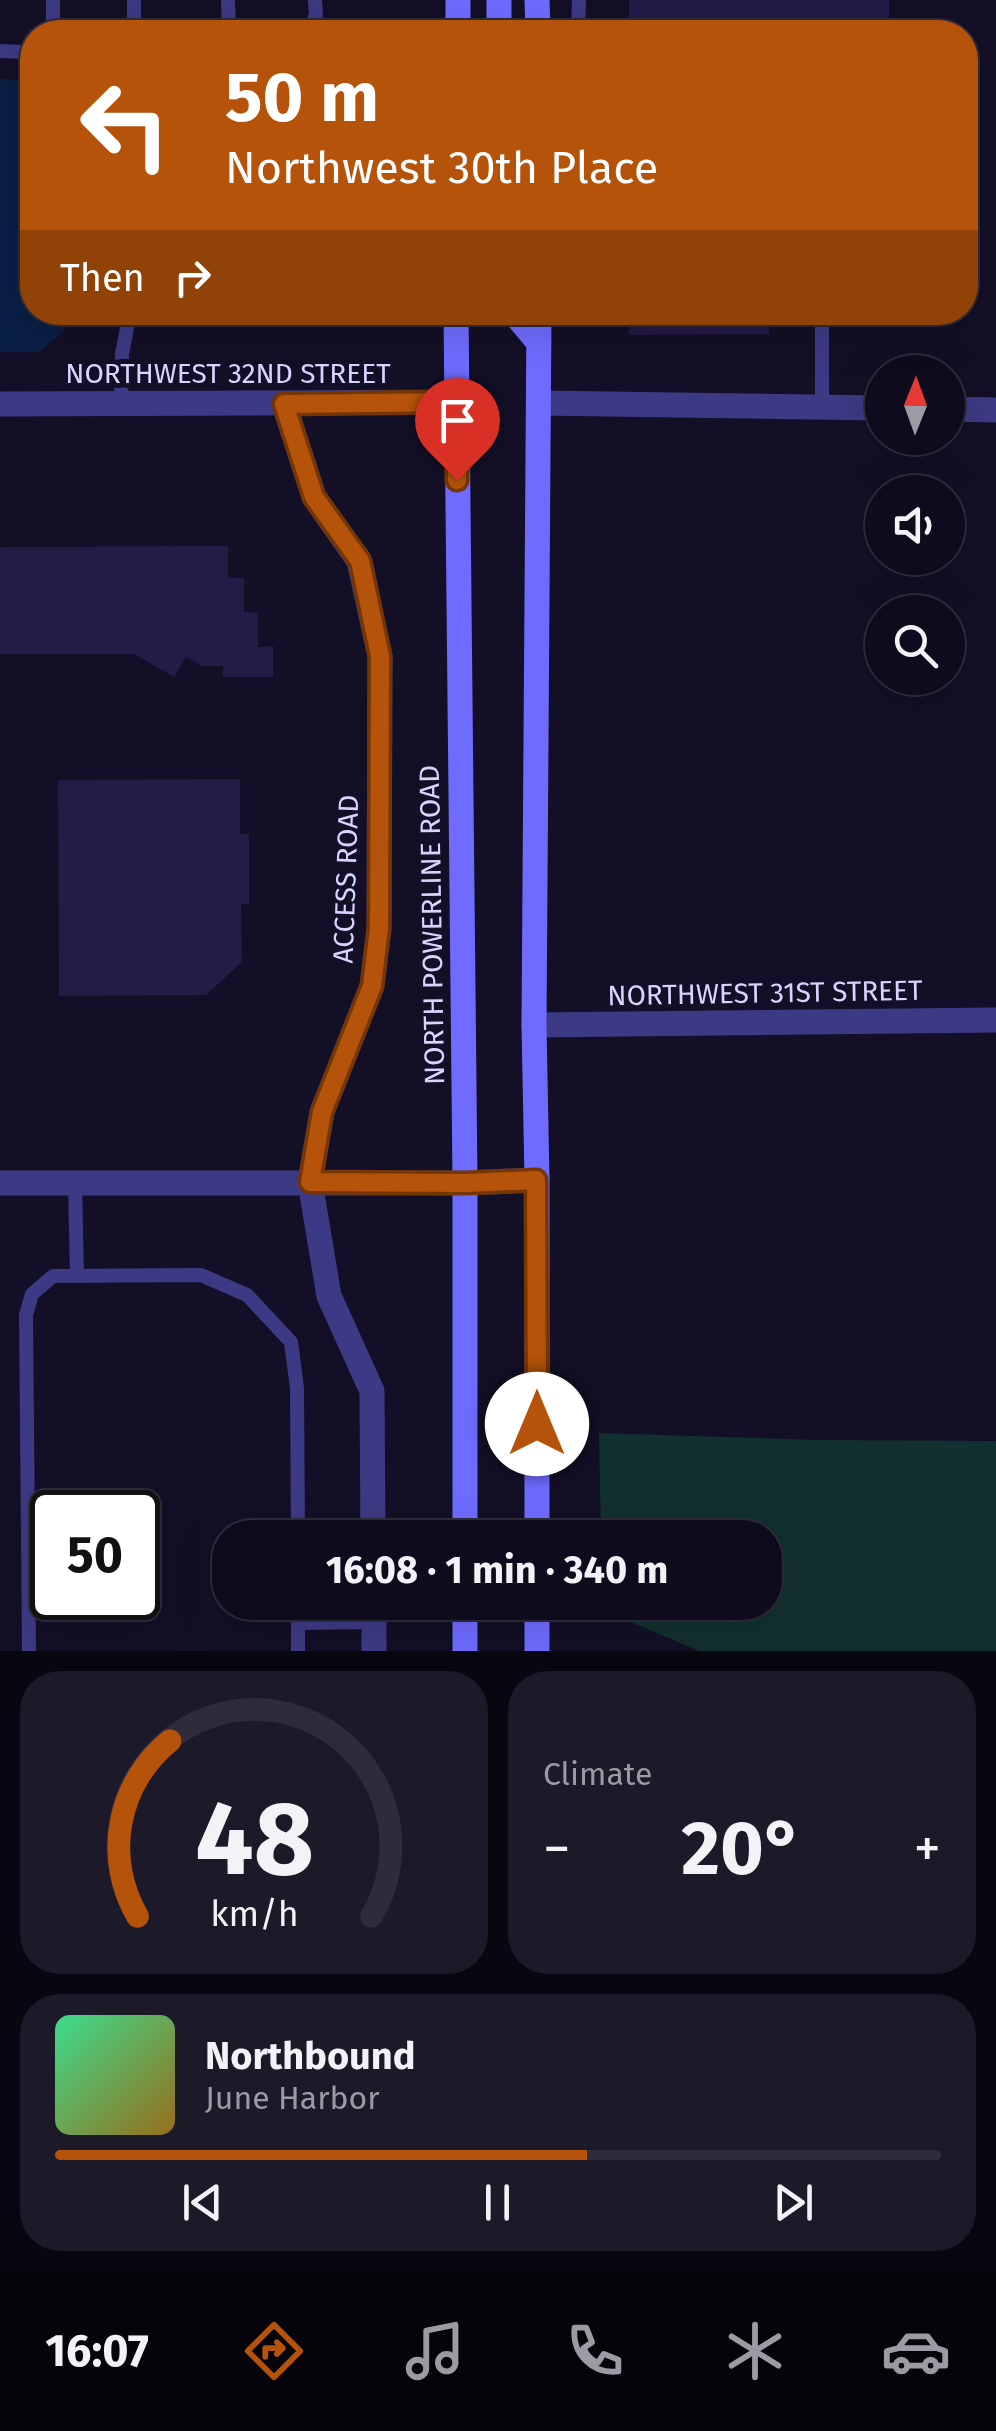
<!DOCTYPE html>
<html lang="en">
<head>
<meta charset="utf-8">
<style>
	body { margin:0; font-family:"Fira Sans",sans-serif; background:#1c1929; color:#f1f3f6; height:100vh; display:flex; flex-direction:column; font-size:38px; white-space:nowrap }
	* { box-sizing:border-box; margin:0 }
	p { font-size:32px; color:#9b9ba3 }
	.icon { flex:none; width:55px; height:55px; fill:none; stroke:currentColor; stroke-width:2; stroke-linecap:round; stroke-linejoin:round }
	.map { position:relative; height:1651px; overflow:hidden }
	.side { display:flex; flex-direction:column; gap:20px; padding:20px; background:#08060f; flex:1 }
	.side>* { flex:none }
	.hud { position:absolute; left:20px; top:20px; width:958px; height:305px; border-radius:40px; box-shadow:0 10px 40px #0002,0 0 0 2px #2e2b3b; background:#b45309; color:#fff; overflow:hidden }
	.needle { width:65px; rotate:1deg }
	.fabs { position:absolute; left:865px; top:355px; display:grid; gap:20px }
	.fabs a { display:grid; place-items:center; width:100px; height:100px; border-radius:50%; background:#0e0b1c; box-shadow:0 10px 40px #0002,0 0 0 2px #2e2b3b; font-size:50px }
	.speed { position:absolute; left:30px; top:1490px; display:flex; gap:20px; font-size:50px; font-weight:700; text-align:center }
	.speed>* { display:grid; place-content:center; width:130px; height:130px; border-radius:50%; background:#0e0b1c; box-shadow:0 10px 40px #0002,0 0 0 2px #2e2b3b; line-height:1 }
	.speed .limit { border:5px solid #111; border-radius:15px; background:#fff; color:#111 }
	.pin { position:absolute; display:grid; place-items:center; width:85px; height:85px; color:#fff; margin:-102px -42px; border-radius:50% 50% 50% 0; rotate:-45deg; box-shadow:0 0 10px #0007 }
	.pin .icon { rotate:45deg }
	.me { position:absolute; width:110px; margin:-55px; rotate:0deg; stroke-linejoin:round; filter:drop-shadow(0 0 8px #0008) }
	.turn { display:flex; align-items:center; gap:35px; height:210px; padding:0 40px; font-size:45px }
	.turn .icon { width:130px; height:130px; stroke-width:2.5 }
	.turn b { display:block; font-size:70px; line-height:85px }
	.then { display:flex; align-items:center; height:95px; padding:0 40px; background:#0003; gap:20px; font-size:38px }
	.big { font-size:75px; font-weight:700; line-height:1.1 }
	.side .card { flex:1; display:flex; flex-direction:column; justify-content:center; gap:15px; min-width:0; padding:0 35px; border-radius:40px; background:#1c1929 }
	.side .dial { align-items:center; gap:0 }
	.dial svg { height:260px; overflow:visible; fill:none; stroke:#2e2b3b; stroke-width:7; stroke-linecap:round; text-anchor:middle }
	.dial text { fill:#f1f3f6; stroke:none }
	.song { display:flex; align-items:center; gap:30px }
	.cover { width:120px; height:120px; border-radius:15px; background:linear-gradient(135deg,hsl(150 70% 55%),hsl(40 70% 35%)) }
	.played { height:10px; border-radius:5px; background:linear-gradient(90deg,#b45309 60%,#2e2b3b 60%) }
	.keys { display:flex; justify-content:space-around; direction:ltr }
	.heat { display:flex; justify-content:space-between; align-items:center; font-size:55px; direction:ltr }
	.side .tiles { flex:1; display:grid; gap:20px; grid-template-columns:1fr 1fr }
	.card:last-child { grid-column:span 2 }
	.trip { position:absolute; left:212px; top:1520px; width:570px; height:100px; border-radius:40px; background:#0e0b1c; box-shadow:0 10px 40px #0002,0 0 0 2px #2e2b3b; font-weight:700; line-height:100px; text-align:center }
	.menu { display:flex; height:160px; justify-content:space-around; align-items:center; background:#06040b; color:#9b9ba3 }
	.menu .icon { width:70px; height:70px }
	.menu .selected { color:#b45309 }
	.menu b { font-size:45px; color:#f1f3f6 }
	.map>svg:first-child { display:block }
</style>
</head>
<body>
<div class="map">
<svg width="996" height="1651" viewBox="0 0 996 1651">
	<rect width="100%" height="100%" fill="#130f26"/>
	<!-- green -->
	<path fill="#12302f" d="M599 1433 816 1440 996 1441V1651H699L603 1610V1602H765V1538L601 1537Z"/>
	<!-- water -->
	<path fill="#0a1f44" d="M0 79 32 80V312L77 313 75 320 40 352H0Z"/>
	<!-- building -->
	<path fill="#241b47" d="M629 0H889V19L664 18V32H629Z
		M188 312H326V326H188Z
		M629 312H769V334L629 335Z
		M228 546V578H244V612L258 613V647L273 646V677H223V666H202L186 657 174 677 134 654H0V547Z
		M240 779V834H249V904H241L242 962 206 995 59 996 58 780Z"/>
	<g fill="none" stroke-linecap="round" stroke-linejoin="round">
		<!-- lane -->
		<path stroke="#3d3a85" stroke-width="14" d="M228 0 229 32
			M53 32V0
			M134 32V0
			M309 32 316 15 315 0
			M578 32 579 0
			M0 51 25 52 32 48
			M121 404 122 354 130 312
			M822 407V312
			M75 1182 77 1276
			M298 1602V1651
			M298 1623 374 1622
			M29 1651 26 1315 32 1294 53 1276 201 1275 247 1295 291 1342 297 1388 298 1538"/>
		<!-- street -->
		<path stroke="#3d3a85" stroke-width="25" d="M539 403 882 408
			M0 404 456 402
			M284 404 314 497 359 561 380 656 379 929 372 986 322 1112 310 1182 329 1296 372 1391 373 1538
			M948 409 996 410
			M534 1025 996 1020
			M0 1183H465L537 1180
			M374 1602V1651"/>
		<!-- secondary -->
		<path stroke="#6f6bff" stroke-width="25" d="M537 0 538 32
			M458 32V0
			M499 32V0
			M456 312 465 1183V1538
			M513 312 539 343
			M537 1538V1180L534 1025 539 312
			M537 1602V1651
			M465 1651V1602"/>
	</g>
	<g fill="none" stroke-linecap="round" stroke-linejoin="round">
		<!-- route casing -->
		<g stroke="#753606" stroke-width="25">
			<path id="route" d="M457 480 456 402 284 404 314 497 360 561 380 656 379 928 372 986 322 1112 310 1182 466 1183 536 1180 537 1424"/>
		</g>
		<!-- route -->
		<use href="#route" stroke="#b45309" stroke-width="18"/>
	</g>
	<g text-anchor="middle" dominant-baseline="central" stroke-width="10" stroke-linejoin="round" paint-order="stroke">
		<!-- street labels -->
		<g font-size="28" fill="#d9d4ff" stroke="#130f26">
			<text x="228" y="373">NORTHWEST 32ND STREET</text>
			<text transform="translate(346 879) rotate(-88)">ACCESS ROAD</text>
			<text transform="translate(432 925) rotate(-91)">NORTH POWERLINE ROAD</text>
			<text transform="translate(765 993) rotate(-1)">NORTHWEST 31ST STREET</text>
		</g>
	</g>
</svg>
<div class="fabs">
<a><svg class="needle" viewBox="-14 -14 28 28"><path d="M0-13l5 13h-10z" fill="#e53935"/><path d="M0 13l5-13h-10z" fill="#9b9ba3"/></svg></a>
<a><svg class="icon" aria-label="sound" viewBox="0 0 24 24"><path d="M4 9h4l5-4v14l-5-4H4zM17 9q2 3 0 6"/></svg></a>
<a><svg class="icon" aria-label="search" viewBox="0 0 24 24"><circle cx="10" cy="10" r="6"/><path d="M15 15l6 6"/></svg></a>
</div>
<div class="speed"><div class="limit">50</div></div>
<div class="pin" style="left:457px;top:480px;background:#d93025"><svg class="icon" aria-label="arrive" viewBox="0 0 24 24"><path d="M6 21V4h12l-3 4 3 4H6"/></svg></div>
<svg class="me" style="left:537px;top:1424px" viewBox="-20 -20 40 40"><circle r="19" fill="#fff"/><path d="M0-13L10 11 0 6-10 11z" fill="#b45309"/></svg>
<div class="trip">16:08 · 1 min · 340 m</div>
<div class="hud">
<div class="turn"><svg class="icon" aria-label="left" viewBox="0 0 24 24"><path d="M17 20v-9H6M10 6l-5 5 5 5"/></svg><div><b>50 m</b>Northwest 30th Place</div></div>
<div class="then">Then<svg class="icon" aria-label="right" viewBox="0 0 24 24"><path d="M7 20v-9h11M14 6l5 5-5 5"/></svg></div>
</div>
</div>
<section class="side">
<div class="tiles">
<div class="card dial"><svg viewBox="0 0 100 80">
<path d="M14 69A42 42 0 1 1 86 69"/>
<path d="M14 69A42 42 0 0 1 24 15" stroke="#b45309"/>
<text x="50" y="56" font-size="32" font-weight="700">48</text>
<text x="50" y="72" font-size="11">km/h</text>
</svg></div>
<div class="card"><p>Climate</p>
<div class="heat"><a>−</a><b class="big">20°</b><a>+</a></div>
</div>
<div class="card">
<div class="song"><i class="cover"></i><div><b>Northbound</b><p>June Harbor</p></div></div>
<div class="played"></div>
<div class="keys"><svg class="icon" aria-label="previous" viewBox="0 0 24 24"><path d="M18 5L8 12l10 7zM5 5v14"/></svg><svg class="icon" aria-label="pause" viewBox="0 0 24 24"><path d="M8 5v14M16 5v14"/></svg><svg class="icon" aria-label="next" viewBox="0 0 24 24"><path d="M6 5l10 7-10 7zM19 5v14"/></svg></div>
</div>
</div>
</section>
<nav class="menu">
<b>16:07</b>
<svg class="icon selected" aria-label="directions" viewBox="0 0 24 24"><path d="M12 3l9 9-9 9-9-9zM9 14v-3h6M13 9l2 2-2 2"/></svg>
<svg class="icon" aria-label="music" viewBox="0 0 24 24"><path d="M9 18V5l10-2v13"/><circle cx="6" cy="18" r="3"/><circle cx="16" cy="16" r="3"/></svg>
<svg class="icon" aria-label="phone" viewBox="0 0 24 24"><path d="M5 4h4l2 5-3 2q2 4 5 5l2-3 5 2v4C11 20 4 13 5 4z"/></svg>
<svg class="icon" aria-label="climate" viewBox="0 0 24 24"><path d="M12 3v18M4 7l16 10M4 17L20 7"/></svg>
<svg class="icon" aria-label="car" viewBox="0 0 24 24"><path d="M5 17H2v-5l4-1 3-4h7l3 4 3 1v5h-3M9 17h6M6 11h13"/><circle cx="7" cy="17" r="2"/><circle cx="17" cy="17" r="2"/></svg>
</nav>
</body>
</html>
